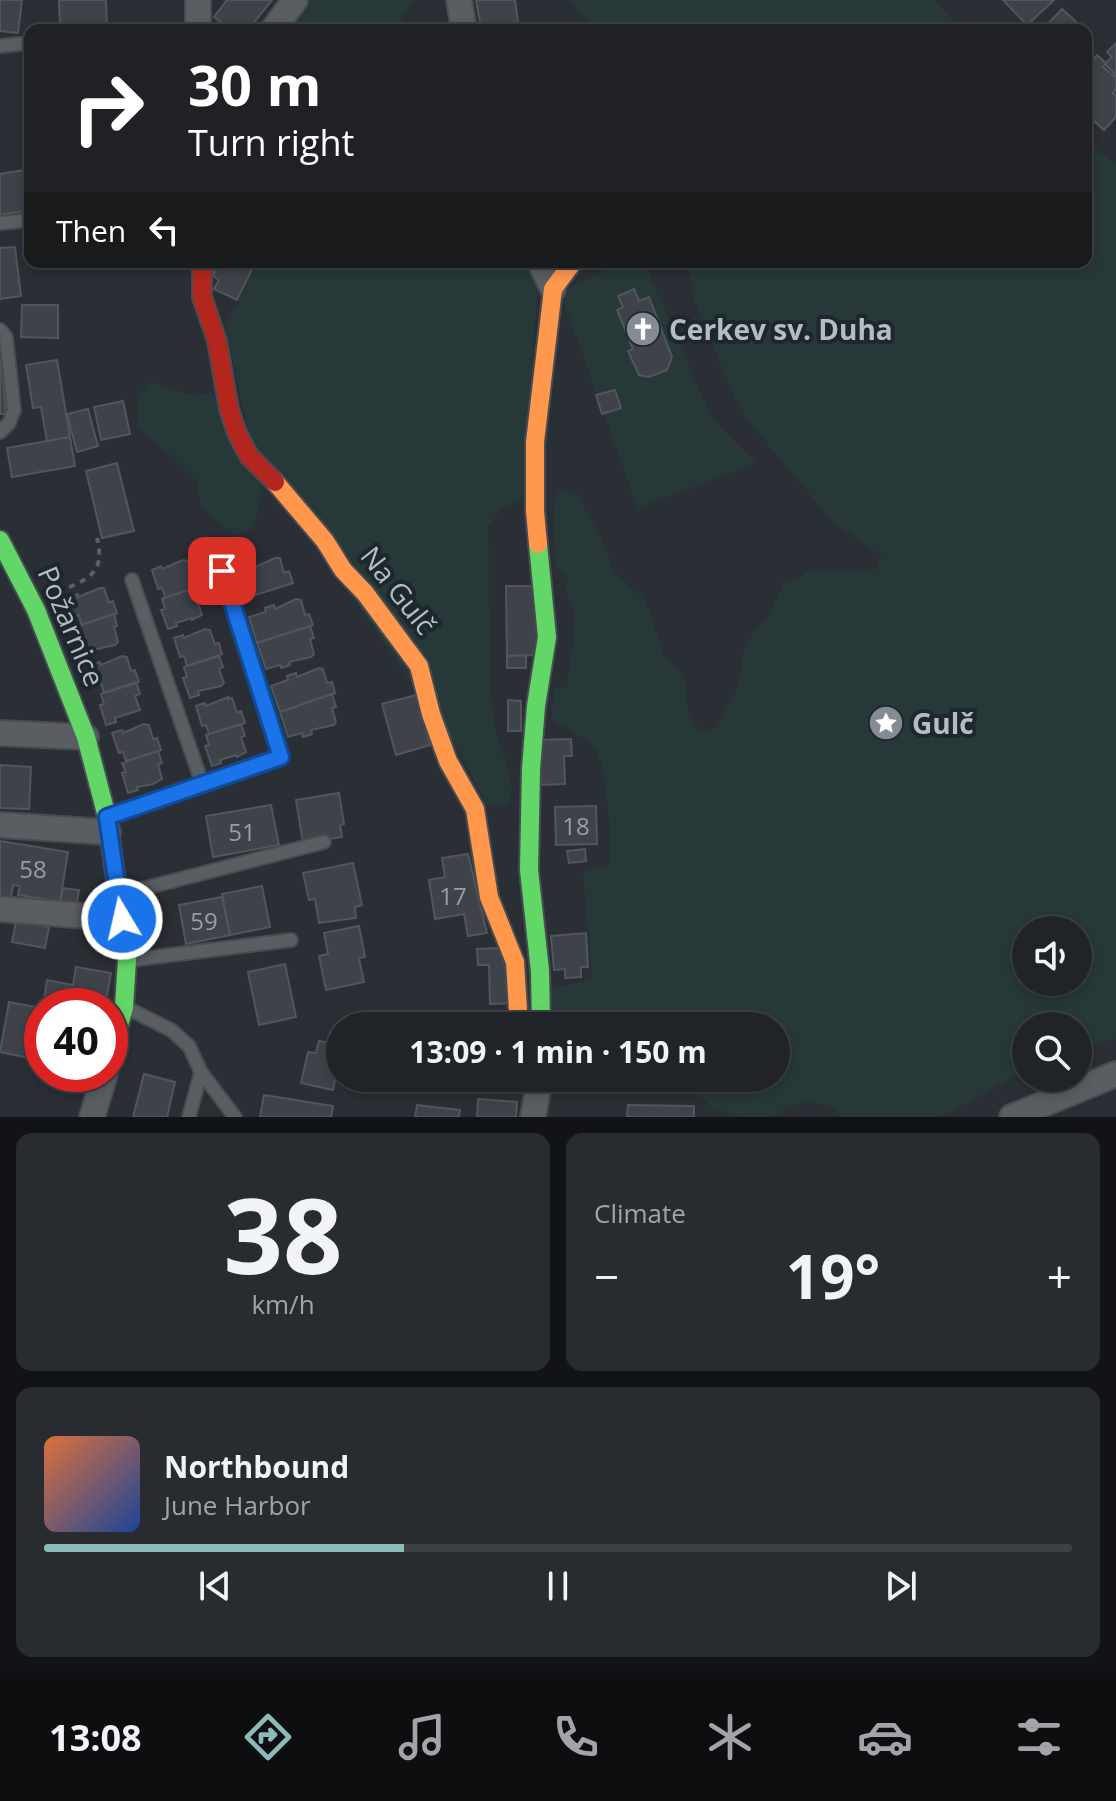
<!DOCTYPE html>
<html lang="en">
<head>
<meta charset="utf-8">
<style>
	body { margin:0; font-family:"Open Sans",sans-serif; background:#282b30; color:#f1f3f6; height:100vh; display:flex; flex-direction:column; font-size:30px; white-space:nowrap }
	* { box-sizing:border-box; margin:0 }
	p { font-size:26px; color:#a2a4a8 }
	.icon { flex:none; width:44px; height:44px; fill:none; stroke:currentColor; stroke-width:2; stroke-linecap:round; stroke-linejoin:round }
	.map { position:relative; height:1117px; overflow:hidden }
	.drawer { display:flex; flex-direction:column; gap:16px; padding:16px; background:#121316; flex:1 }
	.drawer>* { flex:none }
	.top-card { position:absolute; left:24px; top:24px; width:1068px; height:244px; border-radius:16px; box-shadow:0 4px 12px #0003,0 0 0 2px #3d4045; background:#202124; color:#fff; overflow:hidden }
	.buttons { position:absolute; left:1012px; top:916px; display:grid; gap:16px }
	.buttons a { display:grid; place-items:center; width:80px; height:80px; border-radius:50%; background:#202328; box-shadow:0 4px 12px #0003,0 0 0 2px #3d4045; font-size:40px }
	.speed { position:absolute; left:24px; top:988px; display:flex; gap:16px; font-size:40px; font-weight:700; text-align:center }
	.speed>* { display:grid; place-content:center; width:104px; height:104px; border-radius:50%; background:#202328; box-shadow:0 4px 12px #0003,0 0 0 2px #3d4045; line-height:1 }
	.speed .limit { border:12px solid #d22; background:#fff; color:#111 }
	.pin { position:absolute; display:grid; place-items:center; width:68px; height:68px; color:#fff; margin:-34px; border-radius:16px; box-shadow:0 4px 12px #0006 }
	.me { position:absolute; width:88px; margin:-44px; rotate:351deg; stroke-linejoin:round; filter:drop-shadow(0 0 6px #0008) }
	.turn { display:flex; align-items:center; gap:28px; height:168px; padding:0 32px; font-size:36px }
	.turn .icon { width:104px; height:104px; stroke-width:2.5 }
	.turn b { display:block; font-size:56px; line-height:68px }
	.then { display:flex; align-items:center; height:76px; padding:0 32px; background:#0003; gap:16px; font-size:30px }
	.big { font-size:60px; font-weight:700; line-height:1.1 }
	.drawer .card { flex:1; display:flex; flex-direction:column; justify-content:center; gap:12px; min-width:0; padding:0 28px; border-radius:16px; background:#282b30 }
	.drawer .dial { align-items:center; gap:0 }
	.dial b { font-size:104px; line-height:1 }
	.song { display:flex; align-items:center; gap:24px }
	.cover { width:96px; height:96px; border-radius:12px; background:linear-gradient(135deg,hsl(20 70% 55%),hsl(220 70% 35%)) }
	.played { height:8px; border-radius:4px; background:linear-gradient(90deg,#8bbbb9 35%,#3d4045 35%) }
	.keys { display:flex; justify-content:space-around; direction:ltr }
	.heat { display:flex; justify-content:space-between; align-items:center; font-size:44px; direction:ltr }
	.drawer .tiles { flex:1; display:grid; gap:16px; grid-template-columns:1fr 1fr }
	.card:last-child { grid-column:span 2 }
	.trip { position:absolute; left:326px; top:1012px; width:464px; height:80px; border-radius:40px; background:#202328; box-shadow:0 4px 12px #0003,0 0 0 2px #3d4045; font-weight:700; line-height:80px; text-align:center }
	.menu { display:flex; height:128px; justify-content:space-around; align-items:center; background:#0d0e10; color:#a2a4a8 }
	.menu .icon { width:56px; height:56px }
	.menu .selected { color:#8bbbb9 }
	.menu b { font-size:36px; color:#f1f3f6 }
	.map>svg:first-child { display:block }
</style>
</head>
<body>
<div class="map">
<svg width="1116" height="1117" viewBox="0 0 1116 1117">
	<rect width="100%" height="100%" fill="#2a2f35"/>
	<!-- green -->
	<path fill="#273839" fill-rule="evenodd" d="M304 0H414L401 19 400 30H281Z
		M569 0H934L962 30H596Z
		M1086 143 1116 164V1039L1078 1049V1026H1026V1070L953 1111 934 1117H841L835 1110 822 1104 806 1102 788 1107 772 1117H740L711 1107 697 1092 676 1089 653 1091 631 1082 615 1080 596 1084H568L561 1089 549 1088 548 1078H776V1026H549L551 989 592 979 583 872 609 864C610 839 610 757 589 742 578 733 563 728 551 719L554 688 567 687 575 628V613L566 591 568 576 556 568 553 504 559 491 576 493 600 536 614 572 646 601 664 656 678 669 685 682 689 716 701 730 712 732 737 691 743 655 753 632 768 618 784 582 796 580 810 570 842 572 875 570 882 556 833 522 749 422 734 396 703 322 693 296 691 276 685 262H1086ZM1026 930H1078V982H1026Z
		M256 262H529L538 282 523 498 502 509 488 526 490 690 497 740 508 767 512 793 509 805 486 804 459 752 253 452 225 326 239 303Z
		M621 262H644L711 417 756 463 638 508 560 292ZM634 289 639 301 649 297 672 357 667 370 649 377 639 375 629 351 633 349 617 310 623 307 618 296Z
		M150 381C176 388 186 400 214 392L261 479 259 510 250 530 237 535 216 521 202 507 196 480 170 454 137 427V397Z"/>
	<!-- building -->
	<path fill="#3e4349" stroke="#51565d" stroke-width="2" d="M0 0H22L18 33 0 31Z
		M59 0H106L107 27H60Z
		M227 0H272L248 30H232L214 17Z
		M476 0H515L518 22 481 28Z
		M1003 0H1054L1027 25Z
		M1062 9 1085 30H1042Z
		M1116 43V75L1105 64 1112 57 1107 52Z
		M1097 55 1106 63 1103 67 1116 78V89L1113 93 1116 96V117L1104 130 1086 114V68Z
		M30 169V210L0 215V174Z
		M15 247 21 296 0 299V248Z
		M220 262H248L254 265 237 300 214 289 219 280 213 276Z
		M634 289 639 301 649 297 672 357 667 370 649 377 639 375 628 351 633 349 617 310 623 307 618 296Z
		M22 305H58V338L21 337Z
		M0 347 6 414H0Z
		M57 360 70 437 47 441 41 407 33 408 26 365Z
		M615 390 621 408 602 414 596 395Z
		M123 401 130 434 101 440 94 407Z
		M88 409 98 446 77 452 67 414Z
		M70 437 75 466 12 477 7 448Z
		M117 463 134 531 102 538 86 471Z
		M275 558H280L284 573 289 571 293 583 243 599 235 573 245 569 244 566 253 563 255 567Z
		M183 560 188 561 192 576 197 575 200 586 162 599 165 597 162 588 158 589 152 570 161 566 162 569Z
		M506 586H538L539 655 507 656Z
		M197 587 201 599 197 600 202 615 192 620V618L176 623 177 626 168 629 161 610 165 609 162 599Z
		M100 588H104L109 603 113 601 117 613 78 626 81 624 79 615 75 616 68 597 78 594V597Z
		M296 599 301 600 305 615 309 614 313 625 257 643 249 617 266 612 265 608 274 605 275 609Z
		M114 614 117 626 114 627 118 642 115 645 93 650V653L84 656 78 637 82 636 78 626Z
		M310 626 314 638 310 639 314 654 311 657 289 662 290 665 281 668 280 665 266 669 257 643Z
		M205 629 210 630 215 644 219 643 222 654 184 667 187 666 184 656 180 657 174 638 183 635 184 638Z
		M526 655V668H507V656Z
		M122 656 127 657 131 671 135 670 139 682 101 694 104 693 101 683 97 685 90 665 100 662 101 665Z
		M219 656 223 667 219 669 224 683 221 686 198 691 199 695 190 698 183 678 187 677 184 667Z
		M319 668 323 669 327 683 332 682 335 693 280 712 271 686 288 680 287 676 296 673 297 677Z
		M136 682 140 694 135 696 140 710 115 718 116 722 106 725 100 705 104 704 101 694Z
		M332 694 336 707 332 708 336 722 334 725 311 730 312 734 303 737 302 733 288 737 280 712Z
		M416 695 430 745 396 755 382 704Z
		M228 697V699L232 698 237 713 241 711 245 723 206 735 209 734 206 725 202 726 196 706 205 703 206 706Z
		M508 700 521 701V731H508Z
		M144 724 149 725 153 739 157 738 161 750 126 761 123 752 119 753 112 733 122 730 123 733Z
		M241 724 245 736 241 737 246 752 237 757 236 755 220 760 221 763 212 766 205 746 209 745 206 735Z
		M571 739 572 756H564L565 784 539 785 538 740Z
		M158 751 162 763 158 764 162 779 153 784 137 787 138 790 128 793 122 773 126 772 122 763Z
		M0 765 31 767 29 809 0 808Z
		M339 793 344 824 340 825 342 837 303 843 296 800Z
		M271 805 279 845 213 857 206 816Z
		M596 806 597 844 556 845 555 807Z
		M0 841 68 852 60 902 18 895 20 886 13 885 10 903 0 901Z
		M585 849 586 861 569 863 567 851Z
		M468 854 487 933 468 936 464 914 435 919 429 880 445 877 442 858Z
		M353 863 362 905 355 907 356 918 319 923 315 899 309 900 303 873Z
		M262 886 270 927 230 935 222 894Z
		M63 888 79 890 76 910 38 904V898L60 902Z
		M222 897 230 935 186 944 179 905Z
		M16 921 49 927 45 948 12 942Z
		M359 926 365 957 359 958 364 982 326 990 319 956 328 954 324 933Z
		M586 933 588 967H581V977L565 978V969L554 970 551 936Z
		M500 948 516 1003 490 1004 489 965H478L477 949Z
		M285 964 296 1017 259 1025 248 972Z
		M76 967 111 973 105 1006 70 1003Z
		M47 980 73 985 70 1003 44 999Z
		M9 1002 42 1008V1042L39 1060 0 1052Z
		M319 1041 340 1045V1058L333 1090 301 1083 308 1052 316 1053Z
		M144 1074 175 1082 167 1117H133Z
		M264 1095 333 1106 331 1117H260Z
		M478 1099 517 1102 516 1117H477Z
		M417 1105 460 1110 459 1117H415Z
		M628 1105 694 1106V1117H627Z"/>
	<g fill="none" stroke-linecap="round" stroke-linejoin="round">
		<!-- lane casing -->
		<g stroke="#474c52" stroke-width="16">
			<path id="lane" d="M0 46 30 43
				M0 223 30 220
				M0 330 6 337 14 410 9 423 0 432
				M132 580 202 783
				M110 816 281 757 222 571
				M122 894 324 842
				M130 960 291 940
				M127 1008 171 1030 189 1046 201 1072 189 1117
				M201 1072 235 1117"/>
		</g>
		<!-- street casing -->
		<g stroke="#474c52" stroke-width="28">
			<path id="street" d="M459 0 464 30
				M198 30V0
				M273 30 295 0
				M540 262 553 289
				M0 733 86 737
				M0 825 108 832
				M0 909 122 919
				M92 1117 105 1074
				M533 1117 540 1078
				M1012 1117 1116 1074"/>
		</g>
		<!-- fast casing -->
		<g stroke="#474c52" stroke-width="22">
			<path id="fast" d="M0 540 36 610 86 737 107 817 127 960 124 1007 110 1058
				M538 544 547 637 536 706 531 769 529 870 540 971 541 1022"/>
		</g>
		<!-- slow casing -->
		<g stroke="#474c52" stroke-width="22">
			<path id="slow" d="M275 482 325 541 343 570 365 593 419 666 431 714 448 761 475 809 489 897 515 962 519 1026
				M538 544 535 511V442L553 289 573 262"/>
		</g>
		<!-- jam casing -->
		<g stroke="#474c52" stroke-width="22">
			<path id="jam" d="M207 262 202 271V297L217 341 229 409 237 433 249 456 275 482"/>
		</g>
		<!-- path -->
		<path stroke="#5c6164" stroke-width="4" stroke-dasharray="6 6" stroke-linecap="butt" d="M58 592C87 579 106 575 97 538"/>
		<!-- lane -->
		<use href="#lane" stroke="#595e63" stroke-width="12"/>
		<!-- street -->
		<use href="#street" stroke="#595e63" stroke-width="24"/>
		<!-- fast -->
		<use href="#fast" stroke="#63d668" stroke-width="18"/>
		<!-- slow -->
		<use href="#slow" stroke="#ff974d" stroke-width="18"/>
		<!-- jam -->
		<use href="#jam" stroke="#b3261e" stroke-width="18"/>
	</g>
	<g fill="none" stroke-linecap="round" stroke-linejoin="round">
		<!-- route casing -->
		<g stroke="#114b97" stroke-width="20">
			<path id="route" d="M122 919 107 817 281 757 222 571"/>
		</g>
		<!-- route -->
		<use href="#route" stroke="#1a73e8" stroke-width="14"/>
	</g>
	<!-- icons -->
	<defs>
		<g id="church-disc" transform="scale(1.8)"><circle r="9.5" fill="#848b93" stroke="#1e262e"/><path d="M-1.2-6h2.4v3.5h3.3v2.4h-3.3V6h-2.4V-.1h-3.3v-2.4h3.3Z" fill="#fff"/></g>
		<g id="sight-disc" transform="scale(1.8)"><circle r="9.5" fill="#848b93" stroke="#1e262e"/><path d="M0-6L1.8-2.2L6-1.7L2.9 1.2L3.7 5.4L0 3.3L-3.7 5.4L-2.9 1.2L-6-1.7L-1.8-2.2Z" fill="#fff"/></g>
	</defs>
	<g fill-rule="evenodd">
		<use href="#church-disc" x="643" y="329"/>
		<use href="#sight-disc" x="886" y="723"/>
	</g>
	<g text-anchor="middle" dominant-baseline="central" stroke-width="8" stroke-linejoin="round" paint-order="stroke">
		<!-- number labels -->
		<g font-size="24" fill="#969ea6">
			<text x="576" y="825">18</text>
			<text x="242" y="831">51</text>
			<text x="33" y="868">58</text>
			<text x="453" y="895">17</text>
			<text x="204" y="920">59</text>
		</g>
		<!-- poi labels -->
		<g font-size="28" font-weight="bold" fill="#b4bcc5" stroke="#1e262e" text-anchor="start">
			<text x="669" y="329">Cerkev sv. Duha</text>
			<text x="912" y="723">Gulč</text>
		</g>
		<!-- street labels -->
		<g font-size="28" fill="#b4bcc5" stroke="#1e262e">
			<text transform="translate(399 590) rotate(52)">Na Gulč</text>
			<text transform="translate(72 626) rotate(67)">Požarnice</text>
		</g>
	</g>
</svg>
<div class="buttons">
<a><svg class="icon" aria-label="sound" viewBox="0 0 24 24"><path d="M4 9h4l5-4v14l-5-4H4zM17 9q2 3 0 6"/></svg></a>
<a><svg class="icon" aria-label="search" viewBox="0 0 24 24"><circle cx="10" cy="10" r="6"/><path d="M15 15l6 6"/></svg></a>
</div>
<div class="speed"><div class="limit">40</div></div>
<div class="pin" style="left:222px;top:571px;background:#d93025"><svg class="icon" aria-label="arrive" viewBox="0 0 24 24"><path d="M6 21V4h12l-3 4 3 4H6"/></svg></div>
<svg class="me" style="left:122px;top:919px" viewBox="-20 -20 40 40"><circle r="17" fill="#1a73e8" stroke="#fff" stroke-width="3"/><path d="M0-11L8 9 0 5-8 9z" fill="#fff"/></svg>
<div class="trip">13:09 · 1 min · 150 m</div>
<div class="top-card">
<div class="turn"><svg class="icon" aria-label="right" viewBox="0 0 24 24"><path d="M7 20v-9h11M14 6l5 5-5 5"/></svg><div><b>30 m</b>Turn right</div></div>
<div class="then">Then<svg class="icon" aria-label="left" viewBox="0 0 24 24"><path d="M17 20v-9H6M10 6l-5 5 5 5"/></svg></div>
</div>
</div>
<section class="drawer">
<div class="tiles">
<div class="card dial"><b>38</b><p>km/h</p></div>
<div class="card"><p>Climate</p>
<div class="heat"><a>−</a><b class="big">19°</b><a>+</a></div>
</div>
<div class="card">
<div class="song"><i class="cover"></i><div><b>Northbound</b><p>June Harbor</p></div></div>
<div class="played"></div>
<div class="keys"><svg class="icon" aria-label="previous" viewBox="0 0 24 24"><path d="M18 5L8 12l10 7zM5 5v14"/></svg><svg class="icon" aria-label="pause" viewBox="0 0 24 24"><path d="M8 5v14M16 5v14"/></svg><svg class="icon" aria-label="next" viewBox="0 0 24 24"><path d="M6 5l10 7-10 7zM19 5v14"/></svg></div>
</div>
</div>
</section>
<nav class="menu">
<b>13:08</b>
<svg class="icon selected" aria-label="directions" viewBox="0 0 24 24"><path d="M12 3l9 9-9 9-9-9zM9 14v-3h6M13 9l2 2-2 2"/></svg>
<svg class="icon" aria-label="music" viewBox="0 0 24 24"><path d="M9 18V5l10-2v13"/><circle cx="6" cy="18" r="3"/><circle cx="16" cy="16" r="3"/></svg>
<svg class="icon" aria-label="phone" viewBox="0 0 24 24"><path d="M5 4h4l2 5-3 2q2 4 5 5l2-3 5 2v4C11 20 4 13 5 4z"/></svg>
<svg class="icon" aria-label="climate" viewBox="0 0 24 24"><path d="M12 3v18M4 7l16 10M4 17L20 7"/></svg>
<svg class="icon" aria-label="car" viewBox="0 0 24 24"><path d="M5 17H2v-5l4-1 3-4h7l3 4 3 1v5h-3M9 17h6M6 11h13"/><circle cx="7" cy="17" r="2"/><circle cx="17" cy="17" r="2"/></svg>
<svg class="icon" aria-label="filters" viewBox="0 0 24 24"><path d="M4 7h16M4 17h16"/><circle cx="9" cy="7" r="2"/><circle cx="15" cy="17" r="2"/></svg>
</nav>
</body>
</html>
